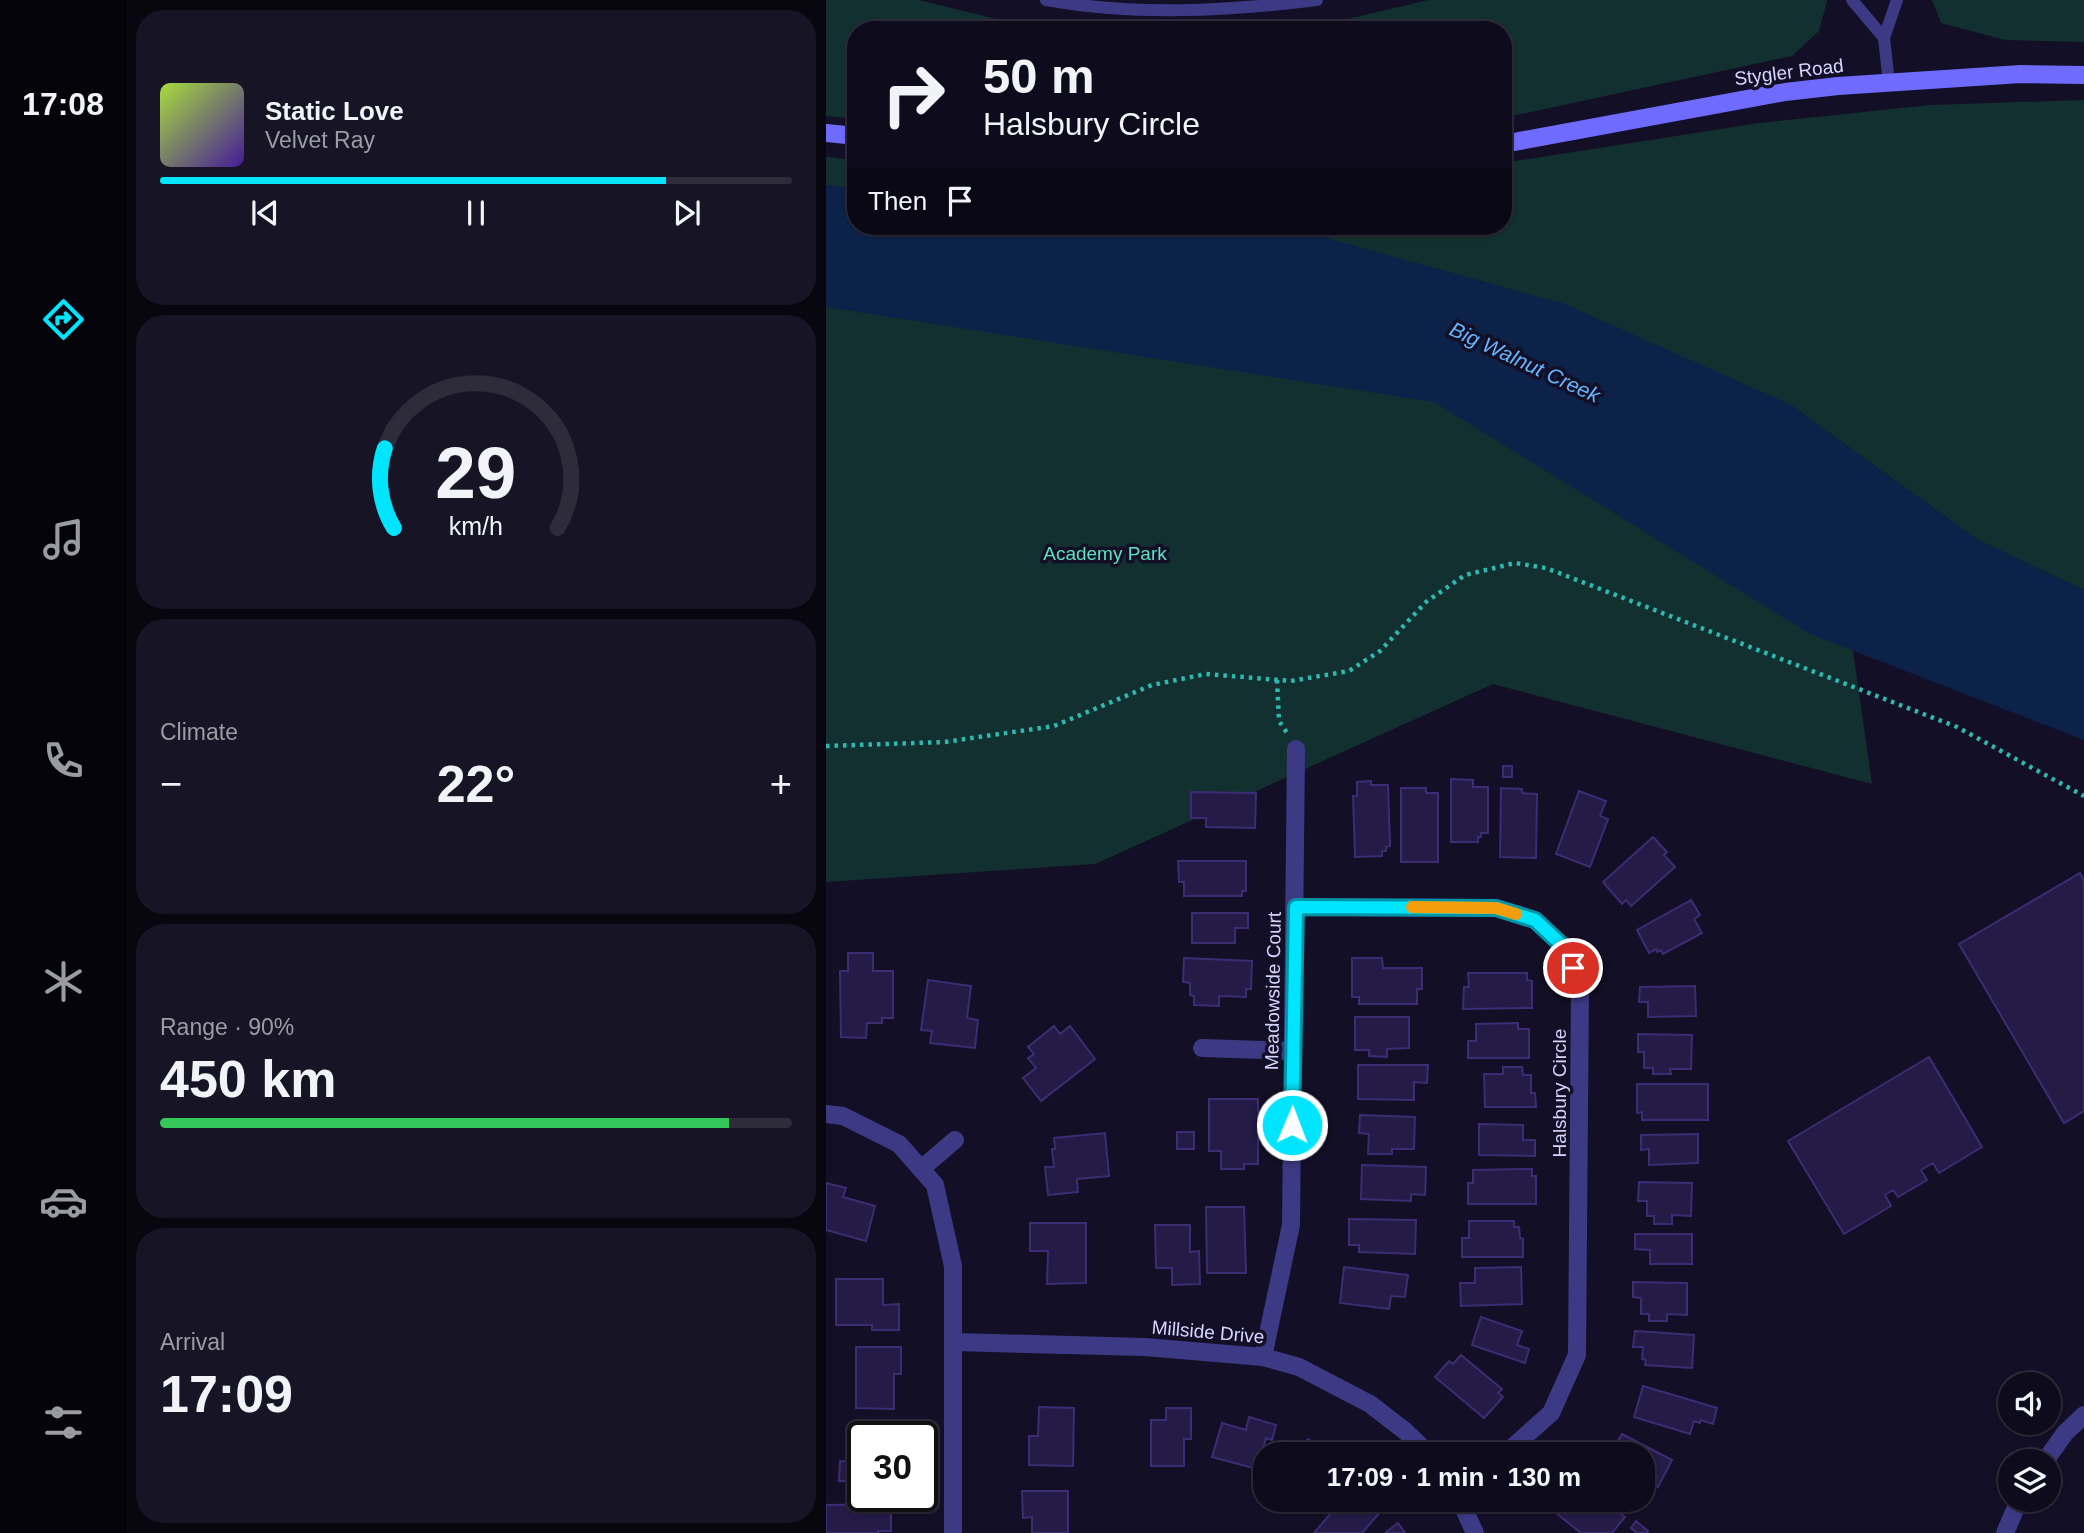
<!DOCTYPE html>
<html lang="en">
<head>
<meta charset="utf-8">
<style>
	body { margin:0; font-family:Arial,sans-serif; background:#171425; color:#f1f3f6; height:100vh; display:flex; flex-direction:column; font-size:26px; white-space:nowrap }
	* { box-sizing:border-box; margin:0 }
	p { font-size:23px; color:#9b9ba3 }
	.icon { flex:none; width:38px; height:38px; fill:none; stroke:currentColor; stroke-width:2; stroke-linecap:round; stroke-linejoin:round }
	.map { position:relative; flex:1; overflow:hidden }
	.panel { display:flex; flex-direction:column; gap:10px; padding:10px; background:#08060f; width:700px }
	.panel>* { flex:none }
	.guide { position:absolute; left:21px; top:21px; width:665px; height:214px; border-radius:28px; box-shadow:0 2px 5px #0004,0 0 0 2px #2e2b3b; background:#0e0b1c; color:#f1f3f6; overflow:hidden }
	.controls { position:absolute; left:1172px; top:1372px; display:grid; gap:14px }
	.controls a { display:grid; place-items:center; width:63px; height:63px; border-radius:50%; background:#0e0b1c; box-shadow:0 2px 5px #0004,0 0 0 2px #2e2b3b; font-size:35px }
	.speed { position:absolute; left:21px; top:1421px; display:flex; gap:14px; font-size:35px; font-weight:700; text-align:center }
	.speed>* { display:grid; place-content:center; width:91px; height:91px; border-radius:50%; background:#0e0b1c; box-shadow:0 2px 5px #0004,0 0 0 2px #2e2b3b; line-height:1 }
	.speed .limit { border:4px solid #111; border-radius:10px; background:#fff; color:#111 }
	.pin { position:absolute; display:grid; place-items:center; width:60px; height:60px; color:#fff; margin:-30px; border:4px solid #fff; border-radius:50%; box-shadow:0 2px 7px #0007 }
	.me { position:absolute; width:77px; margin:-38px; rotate:1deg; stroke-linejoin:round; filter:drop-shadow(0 0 5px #0008) }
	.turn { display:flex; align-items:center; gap:24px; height:147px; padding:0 21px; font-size:32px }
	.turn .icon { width:91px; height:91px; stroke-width:2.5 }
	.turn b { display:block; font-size:49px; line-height:60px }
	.then { display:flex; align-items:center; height:66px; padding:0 21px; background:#0003; gap:14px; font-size:26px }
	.big { font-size:52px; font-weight:700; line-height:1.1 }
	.panel .card { flex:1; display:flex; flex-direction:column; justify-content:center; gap:10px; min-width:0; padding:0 24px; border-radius:28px; background:#171425 }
	.panel .dial { align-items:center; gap:0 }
	.dial svg { height:182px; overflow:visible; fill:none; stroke:#2e2b3b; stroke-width:7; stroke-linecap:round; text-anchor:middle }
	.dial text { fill:#f1f3f6; stroke:none }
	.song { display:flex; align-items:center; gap:21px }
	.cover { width:84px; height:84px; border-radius:10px; background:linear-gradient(135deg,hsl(80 70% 55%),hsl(260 70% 35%)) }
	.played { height:7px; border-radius:4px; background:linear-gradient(90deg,#00e5ff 80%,#2e2b3b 80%) }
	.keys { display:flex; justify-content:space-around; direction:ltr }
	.heat { display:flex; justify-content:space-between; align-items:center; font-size:38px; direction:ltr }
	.charge { height:10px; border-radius:5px; background:linear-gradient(90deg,#34c759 90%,#2e2b3b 0) }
	.trip { position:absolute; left:427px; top:1442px; width:402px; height:70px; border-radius:28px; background:#0e0b1c; box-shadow:0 2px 5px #0004,0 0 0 2px #2e2b3b; font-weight:700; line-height:70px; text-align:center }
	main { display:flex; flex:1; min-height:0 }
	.dock { display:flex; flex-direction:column; width:126px; justify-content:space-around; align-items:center; background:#06040b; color:#9b9ba3 }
	.dock .icon { width:49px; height:49px }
	.dock .active { color:#00e5ff }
	.dock b { font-size:32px; color:#f1f3f6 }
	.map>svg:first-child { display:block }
</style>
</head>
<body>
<main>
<nav class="dock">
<b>17:08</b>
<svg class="icon active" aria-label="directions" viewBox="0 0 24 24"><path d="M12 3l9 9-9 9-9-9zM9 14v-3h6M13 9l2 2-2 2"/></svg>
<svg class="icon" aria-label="music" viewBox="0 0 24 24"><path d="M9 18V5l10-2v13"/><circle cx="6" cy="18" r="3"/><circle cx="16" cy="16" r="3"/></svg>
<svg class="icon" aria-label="phone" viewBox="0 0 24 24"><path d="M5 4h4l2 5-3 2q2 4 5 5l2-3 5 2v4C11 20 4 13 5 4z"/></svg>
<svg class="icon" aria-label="climate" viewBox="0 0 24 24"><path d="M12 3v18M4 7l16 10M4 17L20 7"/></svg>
<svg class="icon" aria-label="car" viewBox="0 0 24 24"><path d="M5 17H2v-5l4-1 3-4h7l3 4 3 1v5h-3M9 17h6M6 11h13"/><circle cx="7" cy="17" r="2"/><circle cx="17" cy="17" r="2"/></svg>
<svg class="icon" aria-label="filters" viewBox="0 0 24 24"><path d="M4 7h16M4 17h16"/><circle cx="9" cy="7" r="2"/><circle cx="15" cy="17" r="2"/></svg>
</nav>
<section class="panel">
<div class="card">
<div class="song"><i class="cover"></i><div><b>Static Love</b><p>Velvet Ray</p></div></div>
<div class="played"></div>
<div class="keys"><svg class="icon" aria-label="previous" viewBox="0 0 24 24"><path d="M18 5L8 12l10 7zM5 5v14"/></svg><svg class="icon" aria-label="pause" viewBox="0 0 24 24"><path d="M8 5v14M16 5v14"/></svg><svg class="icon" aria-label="next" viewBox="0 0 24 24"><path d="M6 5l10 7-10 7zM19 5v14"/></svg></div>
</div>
<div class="card dial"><svg viewBox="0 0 100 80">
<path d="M14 69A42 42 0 1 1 86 69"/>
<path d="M14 69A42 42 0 0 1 10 34" stroke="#00e5ff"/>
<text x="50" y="56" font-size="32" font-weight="700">29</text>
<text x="50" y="72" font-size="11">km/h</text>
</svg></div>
<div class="card"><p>Climate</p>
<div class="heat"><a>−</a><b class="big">22°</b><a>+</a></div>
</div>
<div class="card"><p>Range · 90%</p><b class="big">450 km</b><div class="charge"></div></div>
<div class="card"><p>Arrival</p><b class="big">17:09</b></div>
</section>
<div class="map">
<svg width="1258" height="1533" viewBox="0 0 1258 1533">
	<rect width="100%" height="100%" fill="#130f26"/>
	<!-- green -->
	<path fill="#12302f" d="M0 0H93L182 22 257 30H30V119L0 116Z
		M602 0H1001V1L993 31 966 56 677 118V30H451L484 28Z
		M1106 0H1258V42L1179 40 1115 23Z
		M1258 100V590L1152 540 963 404 372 226H677V163L933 123 1104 105Z
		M0 157 30 160V189L0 185Z
		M0 229 1006 503 1046 784 667 684 269 864 0 882Z"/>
	<!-- water -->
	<path fill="#0c2248" d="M0 185 30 189V226H372L486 234 739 304 963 404 1152 540 1258 590V740L984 634 608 402 0 307Z"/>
	<!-- building -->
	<path fill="#241b47" stroke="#3b2d73" stroke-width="2" d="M677 766H686V777H677Z
		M625 779 647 780V787H662V833H655V837H652V842H625Z
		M545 781V785H562L564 846 560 847V851H556V856L529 857 527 796H531V782Z
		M575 788H600V793H612V862H575Z
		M675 788 696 789V793L711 794 710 858 674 857Z
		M753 791 780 801 774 816 782 819 764 867 730 854Z
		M365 792 430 793 429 828 380 827V818H365Z
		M827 837 841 852 838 855 849 867 805 906 800 900 796 904 777 882Z
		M352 861H420V891H416V896H358V882H353Z
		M1254 873 1258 881V1111L1238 1123 1133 944Z
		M865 900 874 915 868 919 876 933 837 954 835 950 831 952 830 949 823 953 811 930Z
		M366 913H422V928H409V943H366Z
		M22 953H47V971H67V1018H56V1023H41L40 1038 15 1037 14 971H22Z
		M358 958 426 961 425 989H420V997L393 996V1006L368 1005V996L364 995V983L357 982Z
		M526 958H556L557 968H596V989H591V1004H533V997H526Z
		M642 973H701V980L706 981V1008L637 1009 638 987H643Z
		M102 980 145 986 141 1018 152 1020 149 1048 104 1043 106 1031 95 1030Z
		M869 986 870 1016 822 1017V1002H813L814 987Z
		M529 1017H583V1048L561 1049V1057L543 1056V1050H529Z
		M692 1023V1029H703V1058H642V1041H650V1024Z
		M228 1026 234 1034 244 1026 269 1059 215 1101 197 1078 210 1068 202 1058 208 1054 202 1047Z
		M812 1034 866 1035 865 1069H844L845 1074H827V1068H818V1052H812Z
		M1103 1057 1156 1147 1113 1173 1107 1163 1095 1170 1101 1180 1072 1197 1067 1190 1059 1195 1065 1206 1018 1234 962 1141Z
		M532 1065H602L601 1083 588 1082V1100L532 1099Z
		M677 1067H696L697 1075H705V1093H709L710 1107H659L658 1074H677Z
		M811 1084H882V1120H816V1112L811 1113Z
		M383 1099H432V1164H418V1169H395V1151H383Z
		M534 1115 589 1117 588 1149H566V1154H542L543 1134 533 1133Z
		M653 1124 697 1125V1140H709V1156L653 1155Z
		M351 1132H368V1149H351Z
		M279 1133 283 1176 251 1179 252 1192 222 1195 219 1167H228L226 1149H229L228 1138Z
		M872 1134V1163L823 1165V1149L815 1150V1135Z
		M536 1165 600 1167 599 1195 585 1194V1201L535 1199Z
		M706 1169V1176H710V1204H642V1183H647V1170Z
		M813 1182 866 1183 865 1216 846 1215V1224H828V1216H821V1201H812Z
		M0 1183 20 1188 17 1197 49 1206 40 1241 0 1230Z
		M380 1207H418L420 1273H381Z
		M523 1219 590 1220 589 1254 533 1252V1245H523Z
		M643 1221H688V1227H693L694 1238 697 1239V1257H636V1238H643Z
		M204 1223H260V1283L221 1284 222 1251H204Z
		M329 1225H364V1252L373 1251 374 1284 346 1285V1268H330Z
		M809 1234H866V1264H824V1250L809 1249Z
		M518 1267 582 1275 579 1297 565 1296 563 1309 514 1303Z
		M695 1267 696 1304 635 1306 634 1283H649V1268Z
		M10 1279H57V1305L73 1304V1330H46V1325H10Z
		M807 1282 861 1283V1315L841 1314V1321H823V1314H815V1298L807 1297Z
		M655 1317 696 1331 691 1345 703 1349 699 1363 646 1345Z
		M809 1331 868 1335 866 1368 819 1365 820 1360 816 1359 817 1347H807Z
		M30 1347H75V1374H68V1409L30 1408Z
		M635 1355 676 1389 672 1393 677 1397 658 1418 609 1377 623 1361 627 1364Z
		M817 1386 891 1408 887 1424 875 1420 874 1423 868 1421 864 1434 808 1417Z
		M213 1407 248 1408 247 1466 203 1465V1436H212Z
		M340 1408H365V1439H358V1466H325V1420H340Z
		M423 1417 450 1425 446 1440 440 1438 431 1469 386 1457 396 1423 420 1430Z
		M30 1423H67V1437H37V1481H13L14 1461 30 1462Z
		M796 1434 846 1460 832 1487 817 1479V1454H794L795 1452 788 1448Z
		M482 1439 506 1454H472Z
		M196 1491H242V1533H206V1517L197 1518Z
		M516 1500H553L550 1505 556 1510 536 1533H488Z
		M724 1500H778L799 1517 786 1533H755L730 1513 735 1508Z
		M65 1504V1531H52V1533H0V1505Z
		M810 1521 822 1531 821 1533H811L805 1528Z
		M572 1523 579 1533H559Z"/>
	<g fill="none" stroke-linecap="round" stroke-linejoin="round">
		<!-- path -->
		<path stroke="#2fb8b0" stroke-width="4.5" stroke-dasharray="3.5 5" stroke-linecap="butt" d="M451 680 453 721 461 733
			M0 746 119 742 228 726 326 685 380 674 465 681 523 671 554 651 600 602 639 575 689 563 720 568 1131 727 1258 796"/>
		<!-- lane -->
		<path stroke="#3d3a85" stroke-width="12" d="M220 0C309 16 402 11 491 0
			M1026 0 1058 38
			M1063 83 1058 38 1071 0"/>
		<!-- street -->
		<path stroke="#3d3a85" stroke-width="18" d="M470 907 670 908 709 920 740 949 754 988 751 1355 725 1413 679 1454
			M376 1048 467 1051
			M0 1114 17 1116 73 1144 109 1185 127 1266V1533
			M95 1169 129 1140
			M128 1342 319 1347 437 1357 473 1367 544 1404 579 1431 603 1454
			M437 1357 465 1225 470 749
			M1219 1461 1239 1433 1258 1415
			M634 1500 649 1533
			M1179 1533 1193 1500"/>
		<!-- secondary -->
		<path stroke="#6f6bff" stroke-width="18" d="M0 133 30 136
			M677 144 959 92 1012 86 1195 74 1258 75"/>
	</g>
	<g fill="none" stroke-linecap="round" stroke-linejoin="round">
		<!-- route casing -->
		<g stroke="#0095a6" stroke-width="18">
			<path id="route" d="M466 1125 470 907 670 908 709 920 740 949 747 968"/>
		</g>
		<!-- route -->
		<use href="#route" stroke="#00e5ff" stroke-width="12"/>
		<!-- slow -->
		<path stroke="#f59e0b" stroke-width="12" d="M586 907 670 908 690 914"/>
	</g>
	<g text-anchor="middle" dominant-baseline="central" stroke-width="7" stroke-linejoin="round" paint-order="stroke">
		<!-- street labels -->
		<g font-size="19" fill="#d9d4ff" stroke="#130f26">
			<text transform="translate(963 72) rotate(-7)">Stygler Road</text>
			<text transform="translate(447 991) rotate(-89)">Meadowside Court</text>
			<text transform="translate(733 1093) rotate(-90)">Halsbury Circle</text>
			<text transform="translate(382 1332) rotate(5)">Millside Drive</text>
		</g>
		<!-- park labels -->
		<g font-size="19" fill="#5fe0c0" stroke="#130f26">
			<text x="279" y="553">Academy Park</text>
		</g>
		<!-- water labels -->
		<g font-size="21" font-style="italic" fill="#62b6ff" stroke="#130f26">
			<text transform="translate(699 362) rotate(25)">Big Walnut Creek</text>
		</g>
	</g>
</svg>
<div class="controls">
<a><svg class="icon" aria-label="sound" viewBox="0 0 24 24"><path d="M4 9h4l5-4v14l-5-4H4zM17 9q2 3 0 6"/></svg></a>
<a><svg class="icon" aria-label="layers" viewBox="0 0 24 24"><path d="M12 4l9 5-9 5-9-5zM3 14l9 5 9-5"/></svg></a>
</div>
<div class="speed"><div class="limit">30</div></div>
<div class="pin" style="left:747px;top:968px;background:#d93025"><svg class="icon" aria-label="arrive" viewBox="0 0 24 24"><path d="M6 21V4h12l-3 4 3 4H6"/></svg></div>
<svg class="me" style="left:466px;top:1125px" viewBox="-20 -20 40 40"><circle r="17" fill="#00e5ff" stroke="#fff" stroke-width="3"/><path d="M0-11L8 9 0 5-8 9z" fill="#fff"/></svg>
<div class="trip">17:09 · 1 min · 130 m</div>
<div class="guide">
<div class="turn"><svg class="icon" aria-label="right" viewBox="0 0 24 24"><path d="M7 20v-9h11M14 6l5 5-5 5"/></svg><div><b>50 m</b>Halsbury Circle</div></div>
<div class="then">Then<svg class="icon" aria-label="arrive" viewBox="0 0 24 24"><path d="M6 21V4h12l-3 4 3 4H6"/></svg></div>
</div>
</div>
</main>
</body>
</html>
